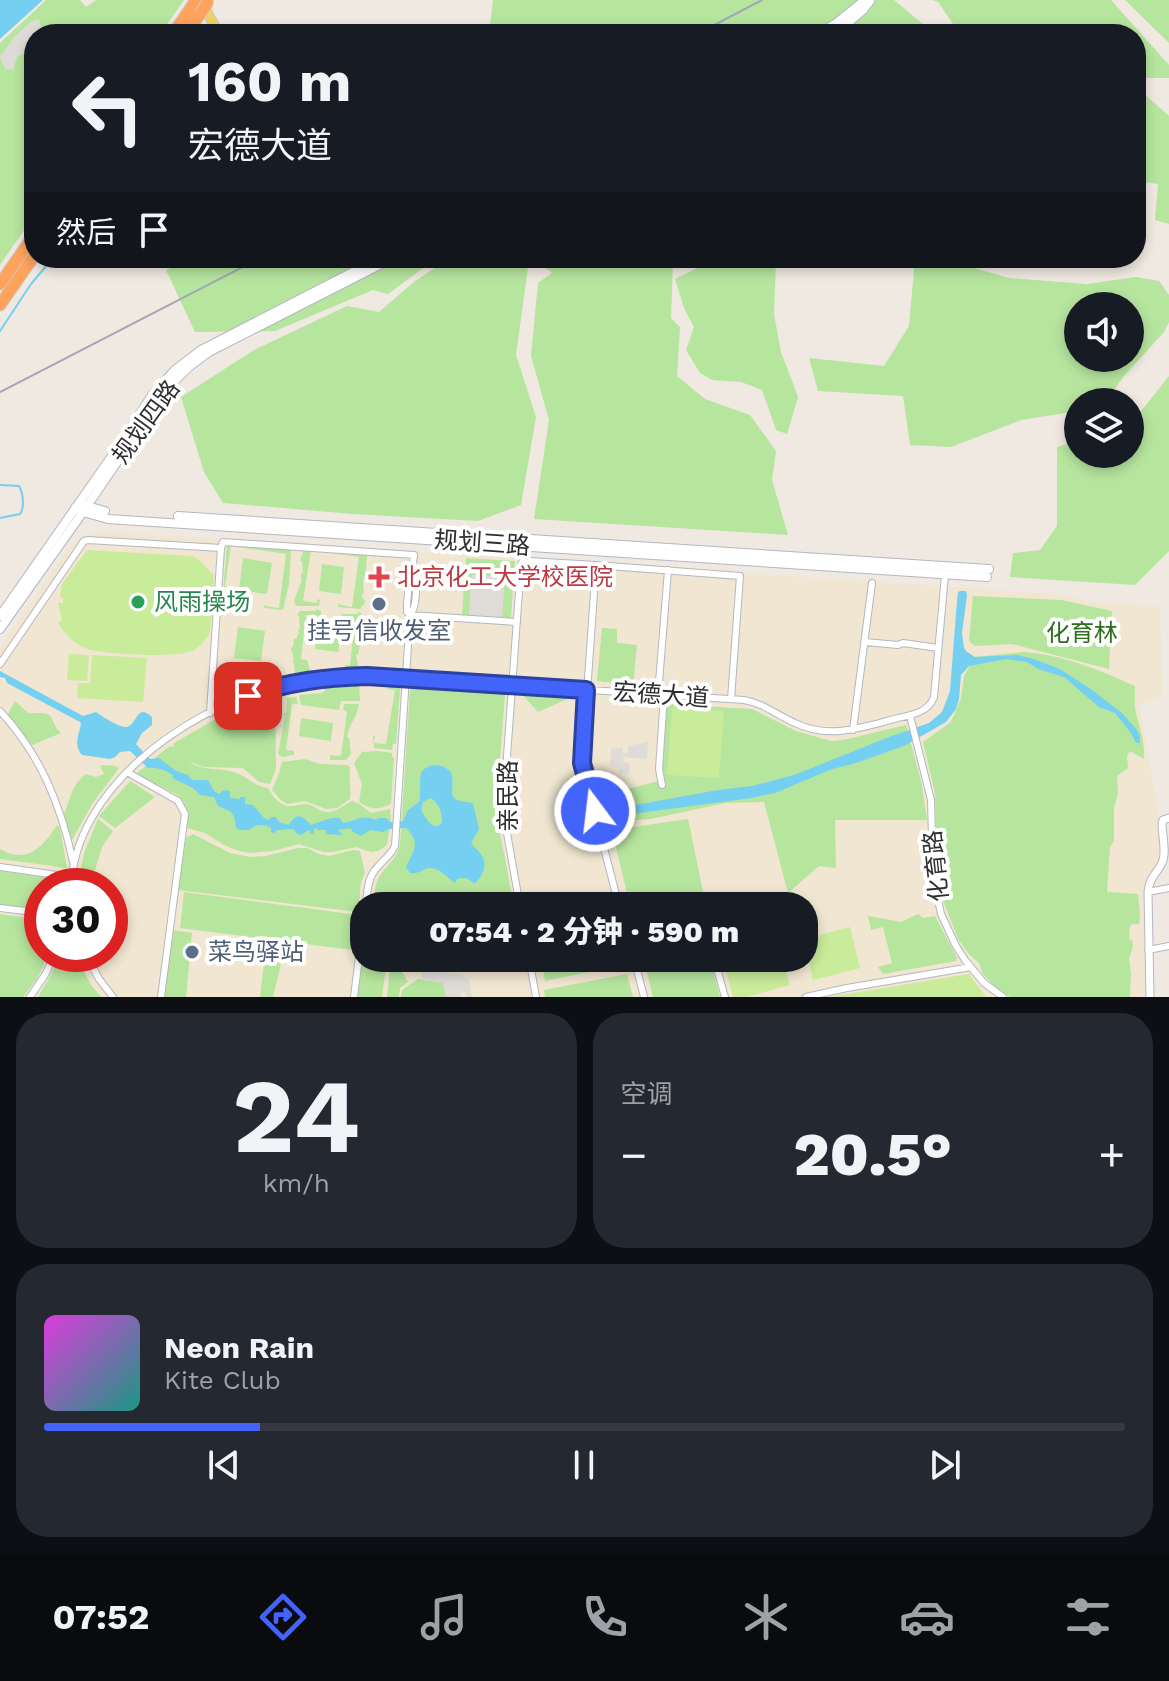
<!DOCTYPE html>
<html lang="zh">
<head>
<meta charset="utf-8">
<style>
	body { margin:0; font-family:"Work Sans","Noto Sans SC",sans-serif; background:#242831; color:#f1f3f6; height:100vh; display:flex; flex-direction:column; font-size:30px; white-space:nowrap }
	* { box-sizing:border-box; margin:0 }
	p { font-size:26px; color:#9ea1a6 }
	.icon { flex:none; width:44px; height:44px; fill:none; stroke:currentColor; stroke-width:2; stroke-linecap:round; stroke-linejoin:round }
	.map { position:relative; height:997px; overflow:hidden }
	.side { display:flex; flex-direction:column; gap:16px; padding:16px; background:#0d0f14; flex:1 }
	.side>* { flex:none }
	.guide { position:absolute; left:24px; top:24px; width:1122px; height:244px; border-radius:32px; box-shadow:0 4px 12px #0003; background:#171b24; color:#f1f3f6; overflow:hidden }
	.tools { position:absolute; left:1064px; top:292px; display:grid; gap:16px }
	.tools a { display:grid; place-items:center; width:80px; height:80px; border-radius:50%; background:#171b24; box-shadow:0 4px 12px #0003; font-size:40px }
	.speed { position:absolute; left:24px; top:868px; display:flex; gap:16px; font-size:40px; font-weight:700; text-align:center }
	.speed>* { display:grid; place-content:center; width:104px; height:104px; border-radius:50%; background:#171b24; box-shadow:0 4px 12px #0003; line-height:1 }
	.speed .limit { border:12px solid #d22; background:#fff; color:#111 }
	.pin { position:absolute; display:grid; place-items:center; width:68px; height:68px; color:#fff; margin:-34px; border-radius:16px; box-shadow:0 4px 12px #0006 }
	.me { position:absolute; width:88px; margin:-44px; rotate:345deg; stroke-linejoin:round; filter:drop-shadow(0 0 6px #0008) }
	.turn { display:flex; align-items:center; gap:28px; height:168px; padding:0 32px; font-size:36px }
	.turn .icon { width:104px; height:104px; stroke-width:2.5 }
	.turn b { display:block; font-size:56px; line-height:68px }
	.then { display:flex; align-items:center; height:76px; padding:0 32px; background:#0003; gap:16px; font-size:30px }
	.big { font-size:60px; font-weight:800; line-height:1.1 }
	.side .card { flex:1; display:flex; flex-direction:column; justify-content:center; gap:12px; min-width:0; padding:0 28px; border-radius:32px; background:#242831 }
	.side .dial { align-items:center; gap:0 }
	.dial b { font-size:104px; line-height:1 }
	.song { display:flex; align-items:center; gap:24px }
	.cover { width:96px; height:96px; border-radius:12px; background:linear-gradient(135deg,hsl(300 70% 55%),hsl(170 70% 35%)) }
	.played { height:8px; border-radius:4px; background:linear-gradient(90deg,#4264fb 20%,#363941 20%) }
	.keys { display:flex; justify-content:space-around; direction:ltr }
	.heat { display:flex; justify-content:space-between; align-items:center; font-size:44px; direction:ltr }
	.side .tiles { flex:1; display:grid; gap:16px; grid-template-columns:1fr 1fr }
	.card:last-child { grid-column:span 2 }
	.trip { position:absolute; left:350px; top:892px; width:468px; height:80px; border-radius:32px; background:#171b24; box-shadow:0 4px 12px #0003; font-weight:800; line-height:80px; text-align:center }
	.menu { display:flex; height:128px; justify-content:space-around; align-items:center; background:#090b0e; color:#9ea1a6 }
	.menu .icon { width:56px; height:56px }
	.menu .selected { color:#4264fb }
	.menu b { font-size:36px; color:#f1f3f6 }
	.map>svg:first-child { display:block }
</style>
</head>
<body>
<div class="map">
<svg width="1169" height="997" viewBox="0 0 1169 997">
	<rect width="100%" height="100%" fill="#efe9e1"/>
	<!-- education -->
	<path fill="#f0e6d1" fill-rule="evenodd" d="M97 531 953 587 1068 595 1087 602 1160 606 1163 695 1139 704 1159 816 1160 854 1159 859 1147 880 1145 892 1147 997H0V647L72 543ZM42 886H110V954H42ZM364 906H804V958H364Z"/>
	<!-- green -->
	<path fill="#b6e59e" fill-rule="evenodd" d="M46 0H80L86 7 96 0H184L160 34H34V216L0 265V43Z
		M493 0H894L935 34H474L490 25Z
		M932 0H1111L1169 65V78H1136V34H960L938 2Z
		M1125 0H1169V43Z
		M1136 91H1141L1169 116V224L1155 220 1158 184 1136 181Z
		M194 258H437L388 294 373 290 275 331 195 332 166 270Z
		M450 258H526L529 260 516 355 536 417 521 505 478 521 353 514 223 503 204 472 181 397 254 350 347 306 379 312 415 281Z
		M533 258H670L673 263 671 318 680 327 677 376 705 399 750 415 776 451 772 480 788 535 534 519 549 420 531 356 538 283 552 273Z
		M713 258H775L776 262 774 314 781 352 798 397 787 434 776 430 762 390 741 382 712 380 700 373 686 350 694 327 684 308 675 279 701 266Z
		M917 258H962L974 268 1009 278 1087 284 1136 277 1159 281 1169 295V322L1164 332 1124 376 1105 402H1078V411L1021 420 951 447 910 445 903 396 818 391 809 358 884 366 909 326 915 259ZM1130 306V358H1078V306Z
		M1169 376V551L1135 585 1010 577 1013 553 1040 550 1057 526V447L1078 441V454H1130V420L1142 410Z
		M227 544 291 550 289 584 283 610 264 608V605L266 606 279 608 286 554 231 546 223 600 240 602 239 606 222 603Z
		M306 549 365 553 367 556 366 569 363 582 364 593 362 594 363 599 365 600V603L360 609 338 607 339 603 340 605 352 607 359 557 311 550 303 601 317 603V599L320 600 319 606H296L294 601 302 580 301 579V574H303L302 561H300L303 552 301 551Z
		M243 558 272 563 267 594 239 590Z
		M466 558 515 561 511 618 502 617 504 577 472 575 469 615H462Z
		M322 564 344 567 341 594 319 591Z
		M973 596 1061 600 1112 611 1109 669 1012 644 975 646 969 641Z
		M316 609 321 611V619H319V616L306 615 301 659 307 660 310 671 295 674 294 664 292 661 294 660 292 651 290 649 292 648 294 643 293 642 294 639H296L299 632 298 629H300L299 616 297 615 300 611H316Z
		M358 612 361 613 363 617 360 627 362 628 361 638H359L358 644 360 645 358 655H356L359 670 345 669V665H350L355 621 342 619V614H357Z
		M238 627 265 631 261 661 234 658Z
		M318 628 341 631 338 652 315 649Z
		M602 628 617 629V643L637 645 633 685 597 681Z
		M1022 652C1062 654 1099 670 1135 686 1135 695 1134 705 1136 713 1140 729 1145 743 1144 759L1130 751 1127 756 1128 768 1117 776 1118 794 1114 808V841L1110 847 1107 892 1138 894 1140 915 1139 924H1132L1130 926 1129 939 1132 940 1133 946 1129 959 1131 974 1130 997H1010L996 988 983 974 979 963 969 954 958 939 941 895 937 860 935 793 923 742 951 722 961 698 964 676 975 657Z
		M225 669 269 675 270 681 267 682 264 677 248 682 250 688 234 694 233 692 242 689 234 682 230 684 226 677Z
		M359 683 360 701H341L339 710 301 705 299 695 321 693 325 691 324 685Z
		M388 684 399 685 400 689 396 744H393L392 750 374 748 373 736H375L374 743 386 744 395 690 387 689Z
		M413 685 503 691 505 694 496 812 514 906H462L415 899 412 902 413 906H394L375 893C375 870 395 866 400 845L410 691Z
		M521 693 572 697 538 712Z
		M296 696 298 704H292L286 750 294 751V755L282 757 278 754 285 717 284 713H286L287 701 286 698 296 697Z
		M275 697 276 769 270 784 259 782 243 768 203 767 188 761C204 773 222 766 239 774 250 779 256 787 268 788 274 798 280 807 292 806 296 806 301 804 305 804 312 804 316 809 322 811 334 815 342 806 352 801L358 803 371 813 390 809 391 819 387 845 378 851 371 852 356 847 333 852H324L299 844 273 851 249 853 236 850 224 845 205 833 187 828C189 815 188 805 178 795L136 774 167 748 171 746 175 747 173 744C205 725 237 704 275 697Z
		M15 701 28 713C33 714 42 712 47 714 54 716 53 728 61 733L32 745 8 714Z
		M344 704H359C357 719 349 723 347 737L349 738 351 754 346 760H330V755L341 756 347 712 343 710Z
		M667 704 752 709 796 731 831 741 843 740 906 725 921 781 927 820H835L836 868 819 866 788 893 764 802 725 803 651 819 607 822 600 796 662 780Z
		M301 718 333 723 331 741 299 736Z
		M378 751 392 753V757H394L391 804C378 810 371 810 359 802L362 784 354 763 362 752Z
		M305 759 320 764 347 765 350 768C348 779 352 788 350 799L337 808 326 809 305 801 287 804 281 800 272 790 279 773 282 762Z
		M103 765 115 766 119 768 92 804 72 840 64 814C71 798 71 785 86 774L96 777 104 774 100 766Z
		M130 781 155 797 115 828 99 816Z
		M98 819 113 831 102 847 90 886 78 885 84 853Z
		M688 819 706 906H630L612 830Z
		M57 825 60 828 67 868 0 859V849C27 865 43 847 57 825Z
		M193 834 230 853 251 857 266 856 298 848H307L319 854 329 856 353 850 360 851 365 873 361 882 358 912 178 890 186 838Z
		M0 871 64 880 68 886H42V910L0 905Z
		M184 892 358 915 353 950 180 928Z
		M0 914 42 920V954H49L37 979 23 997H0Z
		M918 914 923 918 935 916 957 958 956 961 883 974 878 967 892 963 883 927 871 930 868 916 901 922Z
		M172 930 192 933 186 997H163Z
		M60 954H75L91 985 101 997H38L51 975Z
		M365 958 387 959 382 997H357L361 962H364Z
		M571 958H626L627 964 545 981 543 969 555 968Z
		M391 959 402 960 401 970 408 982 400 988 399 997H387Z
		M279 960H282L273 997H260L264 964 274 965 275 961Z
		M710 960 720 997H653L646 968Z
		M627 974 633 997H545L544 990Z
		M418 979 444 983 446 997H401L402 990Z"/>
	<!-- pitch -->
	<path fill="#c9ec9a" d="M87 550 191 556 198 559 214 575 210 633C205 640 200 647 192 651 177 658 101 655 85 648 74 643 63 633 58 622L62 620 58 603H63V599L60 597 62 584Z
		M69 654 89 655 87 681 67 680Z
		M92 655 147 658 143 702 77 698 78 683H90Z
		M672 708 724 711 719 778 667 775Z
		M850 927 860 968 813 980 804 939Z
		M723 958H782L790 985 746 997H733Z
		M969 974 986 997H829Z"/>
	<!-- plaza -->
	<path fill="#dfdcd8" d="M39 19 42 34H34V49L17 57 13 70 5 69 0 57 14 37 31 22Z
		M472 575 505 577 502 617 469 615Z
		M648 742 647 759 623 757V762L630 763 629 774 619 773V768L610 766 611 749 623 747V753H628V746Z
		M424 958H442L440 972 462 975 469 980 472 997H466L465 992 460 993 461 997H446L443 983 422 979 423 967H405L406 961 423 963Z"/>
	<!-- water -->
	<path fill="#75cff0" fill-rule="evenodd" d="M0 0H43L0 39Z
		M960 591H966L967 595 962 633 964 648 967 652 975 657 1017 655 1034 659 1060 669 1092 690 1122 713 1137 730 1140 736V743H1136L1131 733 1115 713 1099 707 1064 677 1038 669 1027 662 1006 659 969 666 961 675 959 699 956 709 946 722 904 746 853 764 832 769 775 793 751 798 610 817 608 810 718 790 752 786 794 775 889 737 929 723 942 712 950 691 957 601 958 592Z
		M0 671 83 716 96 712C101 716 121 728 126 727 138 725 136 702 152 717V725L142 733 136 744 150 759 159 758 176 771 188 775 192 780H208L214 791 219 794 224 790 230 791V798L240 799V797H245V804L253 805 264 818 269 820 271 817H276L279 822 289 825C297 812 301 815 311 825 322 822 329 817 340 818L343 823C358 821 360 814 376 820L378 818H386L390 822 403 821 408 810 419 802C422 792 418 782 422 771 432 762 442 764 451 772 457 793 441 800 473 803L479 829 471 843C474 847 478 850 480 853 489 864 483 876 474 884 469 878 464 877 457 879L455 883C447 878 441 868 430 868 421 869 421 874 410 873L406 867C413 851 422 843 406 828L389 829 383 832 370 830 361 836 352 831 351 828 338 830 343 835 326 834V830H318L317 828 314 829V834H311L309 830 301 835 296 833 294 829 277 830 275 833 271 832V827L269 828 268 826C259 824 255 825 249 830H240L236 828C234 812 233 812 218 806L214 797 200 795 193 788 172 778 173 775C165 770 158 767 148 768L130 751 120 752 115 757 110 759 82 755C73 745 79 735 81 724L80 722 7 683 5 678 0 677ZM430 798C439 803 442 811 442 822L439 826H434C429 823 424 816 421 810L423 802Z"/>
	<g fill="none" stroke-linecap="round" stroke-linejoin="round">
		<!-- stream -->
		<path stroke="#75cff0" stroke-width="2" d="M0 331 31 284 53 258
			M0 485 19 486C23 493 25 507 20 514L0 518"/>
		<!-- minor casing -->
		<g stroke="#b4b7c1" stroke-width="8">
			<path id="minor" d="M410 615 517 622
				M865 642 898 645 903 643 938 648
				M0 664 84 541 88 540 221 548
				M658 695 668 570
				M0 711C40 754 61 805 73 862
				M210 713 221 548 223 542 414 555C412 575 406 592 407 612L410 615
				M910 716 931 800 933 875 941 914 956 946 965 960 984 983 1003 997
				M853 730 872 583
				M127 772 178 801 185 814 161 997
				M662 785 659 769 664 695
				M0 867 71 877
				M71 886C76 789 182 714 267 689 300 680 335 676 370 676L744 700C763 703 777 715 795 723 830 740 863 727 898 718 912 715 929 712 934 697L945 575
				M1148 892 1169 888
				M366 906C367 895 367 882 373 873 380 862 390 857 395 846L410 615C417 606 418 585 412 575
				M520 906 503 811 521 564 523 561H528L596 565
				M619 906 582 763 596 565 740 576 731 699
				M0 908 42 913
				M1148 950 1169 946
				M86 954 99 979 113 997
				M529 958 536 997
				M634 958 644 997
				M714 958 725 997
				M30 997 45 975 55 954
				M354 997 364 918
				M806 997 847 988 971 967"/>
		</g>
		<!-- tertiary casing -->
		<g stroke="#b4b7c1" stroke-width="9">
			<path id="tertiary" d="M1150 997 1148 892C1150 876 1156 875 1162 863 1167 853 1162 835 1162 824L1163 820 1169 818"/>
		</g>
		<!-- secondary casing -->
		<g stroke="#b4b7c1" stroke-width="10">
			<path id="secondary" d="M818 34 835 24 865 0
				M830 34 849 22 863 10 870 1 868 0
				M83 505 105 511
				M75 508 83 512 108 519 987 577
				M178 516 989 569
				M0 616 128 433 152 395 175 370 201 350 380 258
				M0 629 83 512 168 387 190 366 209 352 393 258"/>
		</g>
		<!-- primary casing -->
		<g stroke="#c9c9c9" stroke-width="11">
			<path id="primary" d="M202 3 219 34"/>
		</g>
		<!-- motorway casing -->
		<g stroke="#c9c9c9" stroke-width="13">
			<path id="motorway" d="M173 34 196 0
				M186 34 200 14
				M0 284 34 235
				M0 305 34 256"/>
		</g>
		<!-- minor -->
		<use href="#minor" stroke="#fff" stroke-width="6"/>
		<!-- tertiary -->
		<use href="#tertiary" stroke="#fff" stroke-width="7"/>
		<!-- secondary -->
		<use href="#secondary" stroke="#fff" stroke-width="8"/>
		<!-- primary -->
		<use href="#primary" stroke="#f2d163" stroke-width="9"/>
		<!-- motorway -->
		<use href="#motorway" stroke="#ffa35c" stroke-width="11"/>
		<!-- rail -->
		<path stroke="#a3a6b8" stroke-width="2" d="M697 34 762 0
			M0 392 260 258"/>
		<!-- motorway-bridge casing -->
		<g stroke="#c9c9c9" stroke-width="13" stroke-linecap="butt">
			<path id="motorway-bridge" d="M200 14 208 2"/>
		</g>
		<!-- motorway-bridge -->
		<use href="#motorway-bridge" stroke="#ffa35c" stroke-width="11"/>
	</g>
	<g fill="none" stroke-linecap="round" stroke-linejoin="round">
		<!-- route casing -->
		<g stroke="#2b41a3" stroke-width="20">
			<path id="route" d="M248 696C286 682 326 677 367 676L586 690 582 763 595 811"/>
		</g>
		<!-- route -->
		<use href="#route" stroke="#4264fb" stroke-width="14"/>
	</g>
	<!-- markers -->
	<path fill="#e0444e" stroke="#fff" stroke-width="3" d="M375 565h8v8h8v8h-8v8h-8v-8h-8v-8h8z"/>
	<circle fill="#2e9e5b" stroke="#fff" stroke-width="3" cx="138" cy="602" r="8"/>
	<g fill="#5c6f8a" stroke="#fff" stroke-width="3">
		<circle cx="379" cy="604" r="8"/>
		<circle cx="192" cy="952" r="8"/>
	</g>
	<g text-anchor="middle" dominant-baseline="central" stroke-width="8" stroke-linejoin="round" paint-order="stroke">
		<!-- street labels -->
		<g font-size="24" fill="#2e2e2e" stroke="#fff">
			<text transform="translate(146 422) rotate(-54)">规划四路</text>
			<text transform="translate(482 543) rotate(4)">规划三路</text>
			<text transform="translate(661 695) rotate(4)">宏德大道</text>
			<text transform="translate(508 796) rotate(-90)">亲民路</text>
			<text transform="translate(936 866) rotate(-96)">化育路</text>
		</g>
		<!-- health labels -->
		<g font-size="24" fill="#be3a42" stroke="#fff" text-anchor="start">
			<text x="397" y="577">北京化工大学校医院</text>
		</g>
		<!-- leisure labels -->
		<g font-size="24" fill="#27864d" stroke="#fff" text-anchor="start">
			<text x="154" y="602">风雨操场</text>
		</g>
		<!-- service labels -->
		<g font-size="24" fill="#4e5e75" stroke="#fff">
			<text x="379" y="631">挂号信收发室</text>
			<text x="208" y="952" text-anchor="start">菜鸟驿站</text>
		</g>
		<!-- park labels -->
		<g font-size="24" fill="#2c6e1b" stroke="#fff">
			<text x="1082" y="633">化育林</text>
		</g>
	</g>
</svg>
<div class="tools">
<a><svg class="icon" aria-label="sound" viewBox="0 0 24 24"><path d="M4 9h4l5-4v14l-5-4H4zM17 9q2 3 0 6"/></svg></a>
<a><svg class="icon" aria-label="layers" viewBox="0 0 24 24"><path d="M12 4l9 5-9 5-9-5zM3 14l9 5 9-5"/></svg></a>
</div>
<div class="speed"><div class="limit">30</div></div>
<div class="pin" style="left:248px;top:696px;background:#d93025"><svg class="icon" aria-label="arrive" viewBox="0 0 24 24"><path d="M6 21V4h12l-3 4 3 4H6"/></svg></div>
<svg class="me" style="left:595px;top:811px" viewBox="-20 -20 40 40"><circle r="17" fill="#4264fb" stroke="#fff" stroke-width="3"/><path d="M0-11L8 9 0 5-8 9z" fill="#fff"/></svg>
<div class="trip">07:54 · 2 分钟 · 590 m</div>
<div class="guide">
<div class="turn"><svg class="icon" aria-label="left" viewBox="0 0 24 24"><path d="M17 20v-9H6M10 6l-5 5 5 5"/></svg><div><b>160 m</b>宏德大道</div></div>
<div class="then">然后<svg class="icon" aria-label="arrive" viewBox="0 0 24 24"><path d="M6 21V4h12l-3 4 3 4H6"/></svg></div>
</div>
</div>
<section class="side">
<div class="tiles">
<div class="card dial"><b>24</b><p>km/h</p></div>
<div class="card"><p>空调</p>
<div class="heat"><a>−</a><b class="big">20.5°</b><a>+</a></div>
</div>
<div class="card">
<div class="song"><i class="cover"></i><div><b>Neon Rain</b><p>Kite Club</p></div></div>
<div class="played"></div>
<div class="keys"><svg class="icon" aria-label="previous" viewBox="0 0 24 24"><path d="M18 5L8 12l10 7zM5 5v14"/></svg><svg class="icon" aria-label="pause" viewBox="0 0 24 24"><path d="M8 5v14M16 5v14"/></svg><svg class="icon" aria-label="next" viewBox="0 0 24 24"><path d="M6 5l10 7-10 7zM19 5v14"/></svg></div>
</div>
</div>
</section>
<nav class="menu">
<b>07:52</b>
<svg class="icon selected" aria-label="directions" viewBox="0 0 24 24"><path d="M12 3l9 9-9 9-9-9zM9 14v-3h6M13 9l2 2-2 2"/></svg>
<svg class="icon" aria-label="music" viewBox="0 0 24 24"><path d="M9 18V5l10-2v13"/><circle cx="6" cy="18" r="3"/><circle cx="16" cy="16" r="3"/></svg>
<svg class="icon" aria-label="phone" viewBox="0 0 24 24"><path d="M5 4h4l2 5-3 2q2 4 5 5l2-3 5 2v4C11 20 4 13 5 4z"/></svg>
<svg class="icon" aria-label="climate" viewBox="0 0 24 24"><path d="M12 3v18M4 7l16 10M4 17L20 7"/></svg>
<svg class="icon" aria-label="car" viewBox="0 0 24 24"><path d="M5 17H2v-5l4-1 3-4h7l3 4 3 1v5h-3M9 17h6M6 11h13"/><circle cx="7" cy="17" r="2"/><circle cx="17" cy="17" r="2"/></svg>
<svg class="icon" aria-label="filters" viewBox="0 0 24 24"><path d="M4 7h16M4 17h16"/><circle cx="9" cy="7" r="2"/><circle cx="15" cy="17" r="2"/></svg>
</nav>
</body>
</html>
